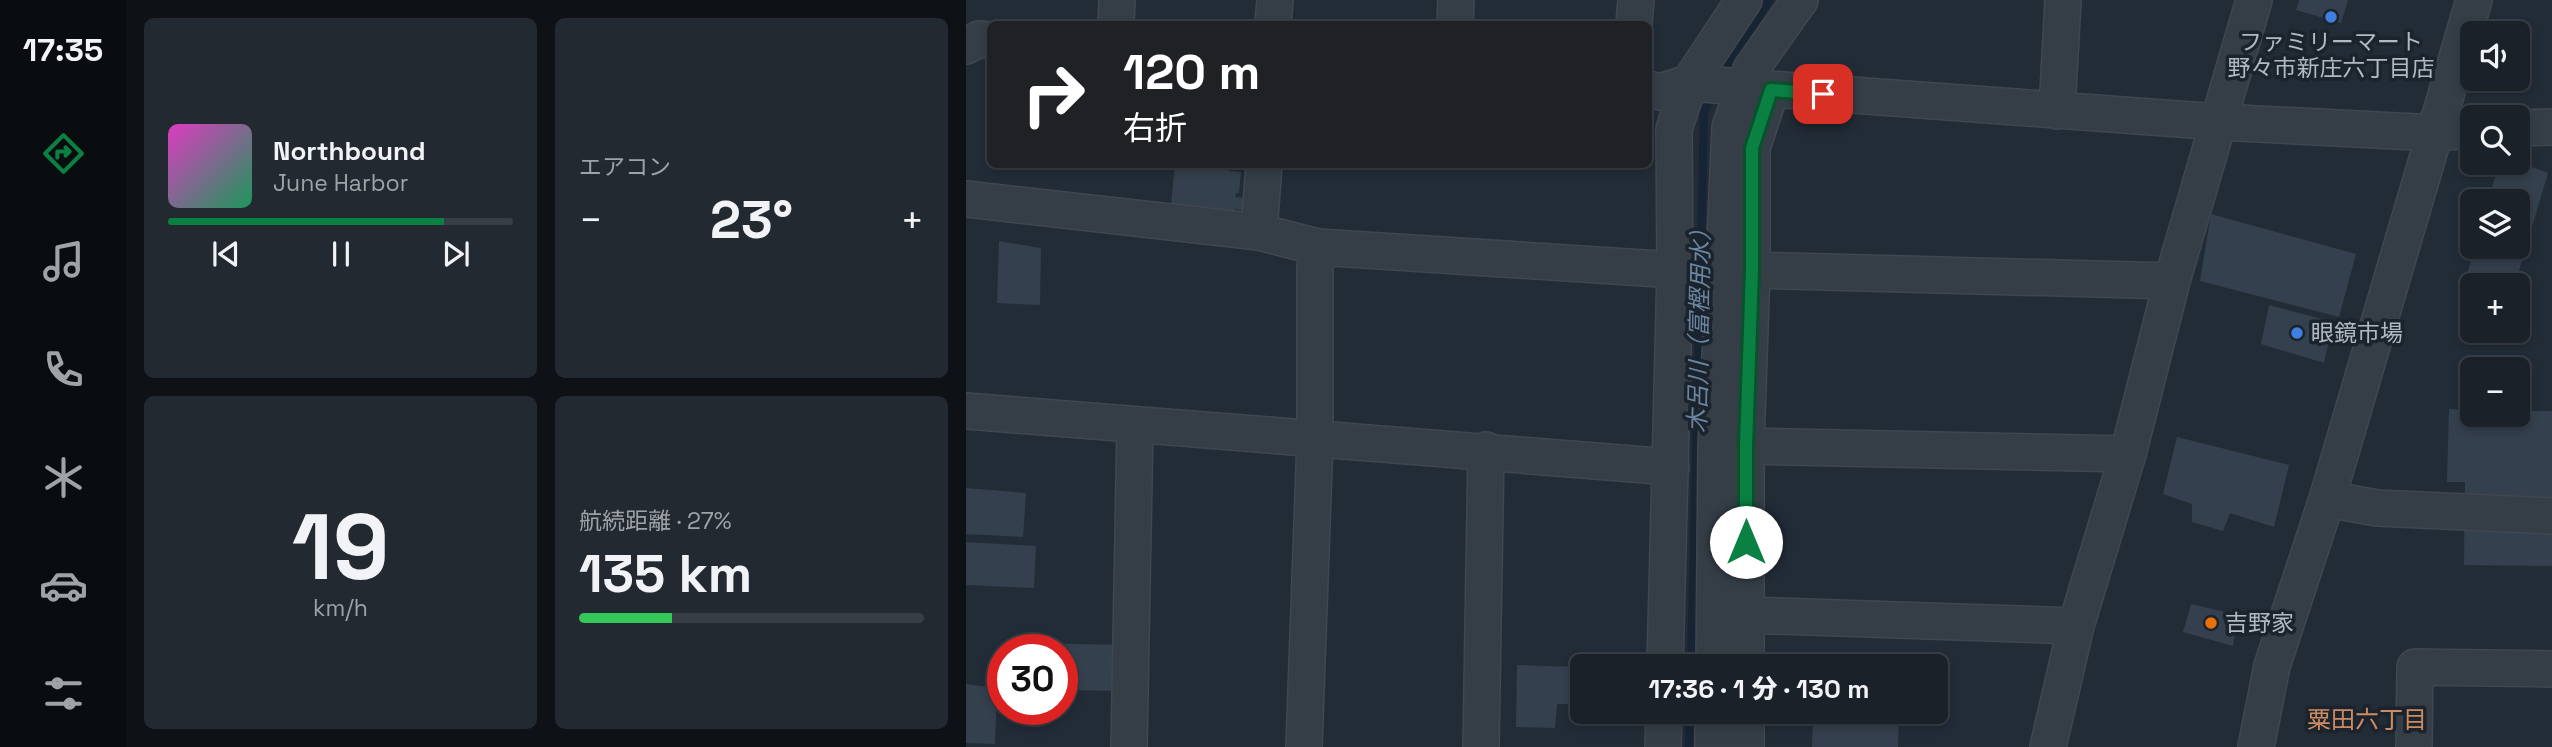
<!DOCTYPE html>
<html lang="ja">
<head>
<meta charset="utf-8">
<style>
	body { margin:0; font-family:"Space Grotesk","Noto Sans JP",sans-serif; background:#232931; color:#f1f3f6; height:100vh; display:flex; flex-direction:column; font-size:26px; white-space:nowrap }
	* { box-sizing:border-box; margin:0 }
	p { font-size:23px; color:#9fa3a8 }
	.icon { flex:none; width:38px; height:38px; fill:none; stroke:currentColor; stroke-width:2; stroke-linecap:round; stroke-linejoin:round }
	.map { position:relative; flex:1; overflow:hidden }
	.panel { display:flex; flex-direction:column; gap:18px; padding:18px; background:#0e1217; width:840px }
	.panel>* { flex:none }
	.top-card { position:absolute; left:21px; top:21px; width:665px; height:147px; border-radius:10px; box-shadow:0 4px 10px #0003,0 0 0 2px #383e46; background:#202124; color:#fff; overflow:hidden }
	.tools { position:absolute; left:1494px; top:21px; display:grid; gap:14px }
	.tools a { display:grid; place-items:center; width:70px; height:70px; border-radius:10px; background:#1a2129; box-shadow:0 4px 10px #0003,0 0 0 2px #383e46; font-size:35px }
	.speed { position:absolute; left:21px; top:634px; display:flex; gap:14px; font-size:35px; font-weight:700; text-align:center }
	.speed>* { display:grid; place-content:center; width:91px; height:91px; border-radius:50%; background:#1a2129; box-shadow:0 4px 10px #0003,0 0 0 2px #383e46; line-height:1 }
	.speed .limit { border:10px solid #d22; background:#fff; color:#111 }
	.pin { position:absolute; display:grid; place-items:center; width:60px; height:60px; color:#fff; margin:-30px; border-radius:14px; box-shadow:0 4px 10px #0006 }
	.me { position:absolute; width:77px; margin:-38px; rotate:0deg; stroke-linejoin:round; filter:drop-shadow(0 0 5px #0008) }
	.turn { display:flex; align-items:center; gap:24px; height:147px; padding:0 21px; font-size:32px }
	.turn .icon { width:91px; height:91px; stroke-width:2.5 }
	.turn b { display:block; font-size:49px; line-height:60px }
	.big { font-size:52px; font-weight:800; line-height:1.1 }
	.panel .tile { flex:1; display:flex; flex-direction:column; justify-content:center; gap:10px; min-width:0; padding:0 24px; border-radius:10px; background:#232931 }
	.panel .dial { align-items:center; gap:0 }
	.dial b { font-size:91px; line-height:1 }
	.song { display:flex; align-items:center; gap:21px }
	.cover { width:84px; height:84px; border-radius:10px; background:linear-gradient(135deg,hsl(310 70% 55%),hsl(150 70% 35%)) }
	.played { height:7px; border-radius:4px; background:linear-gradient(90deg,#0b8043 80%,#383e46 80%) }
	.keys { display:flex; justify-content:space-around; direction:ltr }
	.heat { display:flex; justify-content:space-between; align-items:center; font-size:38px; direction:ltr }
	.charge { height:10px; border-radius:5px; background:linear-gradient(90deg,#34c759 27%,#383e46 0) }
	.panel .tiles { flex:1; display:grid; gap:18px; grid-template-columns:repeat(2,1fr) }
	.trip { position:absolute; left:604px; top:654px; width:378px; height:70px; border-radius:10px; background:#1a2129; box-shadow:0 4px 10px #0003,0 0 0 2px #383e46; font-weight:800; line-height:70px; text-align:center }
	main { display:flex; flex:1; min-height:0 }
	.tab-bar { display:flex; flex-direction:column; width:126px; justify-content:space-around; align-items:center; background:#0a0d10; color:#9fa3a8 }
	.tab-bar .icon { width:49px; height:49px }
	.tab-bar .current { color:#0b8043 }
	.tab-bar b { font-size:32px; color:#f1f3f6 }
	.map>svg:first-child { display:block }
</style>
</head>
<body>
<main>
<nav class="tab-bar">
<b>17:35</b>
<svg class="icon current" aria-label="directions" viewBox="0 0 24 24"><path d="M12 3l9 9-9 9-9-9zM9 14v-3h6M13 9l2 2-2 2"/></svg>
<svg class="icon" aria-label="music" viewBox="0 0 24 24"><path d="M9 18V5l10-2v13"/><circle cx="6" cy="18" r="3"/><circle cx="16" cy="16" r="3"/></svg>
<svg class="icon" aria-label="phone" viewBox="0 0 24 24"><path d="M5 4h4l2 5-3 2q2 4 5 5l2-3 5 2v4C11 20 4 13 5 4z"/></svg>
<svg class="icon" aria-label="climate" viewBox="0 0 24 24"><path d="M12 3v18M4 7l16 10M4 17L20 7"/></svg>
<svg class="icon" aria-label="car" viewBox="0 0 24 24"><path d="M5 17H2v-5l4-1 3-4h7l3 4 3 1v5h-3M9 17h6M6 11h13"/><circle cx="7" cy="17" r="2"/><circle cx="17" cy="17" r="2"/></svg>
<svg class="icon" aria-label="filters" viewBox="0 0 24 24"><path d="M4 7h16M4 17h16"/><circle cx="9" cy="7" r="2"/><circle cx="15" cy="17" r="2"/></svg>
</nav>
<section class="panel">
<div class="tiles">
<div class="tile">
<div class="song"><i class="cover"></i><div><b>Northbound</b><p>June Harbor</p></div></div>
<div class="played"></div>
<div class="keys"><svg class="icon" aria-label="previous" viewBox="0 0 24 24"><path d="M18 5L8 12l10 7zM5 5v14"/></svg><svg class="icon" aria-label="pause" viewBox="0 0 24 24"><path d="M8 5v14M16 5v14"/></svg><svg class="icon" aria-label="next" viewBox="0 0 24 24"><path d="M6 5l10 7-10 7zM19 5v14"/></svg></div>
</div>
<div class="tile"><p>エアコン</p>
<div class="heat"><a>−</a><b class="big">23°</b><a>+</a></div>
</div>
<div class="tile dial"><b>19</b><p>km/h</p></div>
<div class="tile"><p>航続距離 · 27%</p><b class="big">135 km</b><div class="charge"></div></div>
</div>
</section>
<div class="map">
<svg width="1586" height="747" viewBox="0 0 1586 747">
	<rect width="100%" height="100%" fill="#222c37"/>
	<g fill="none" stroke-linecap="round" stroke-linejoin="round">
		<!-- stream -->
		<path stroke="#162433" stroke-width="8" d="M754 77 803 0
			M725 667 738 113 747 92
			M723 747 724 712"/>
	</g>
	<!-- building -->
	<path fill="#34404d" d="M1333 0H1382L1375 23 1330 10Z
		M1552 162 1582 173 1549 284 1502 271 1509 247H1552V201H1522L1533 163Z
		M235 164H264L263 171 275 172 273 193H270L269 197 278 198 277 210 269 209V216L246 214V208L205 204 209 165 235 167Z
		M1245 214 1390 254 1373 317 1234 281Z
		M33 241 75 248 74 305 31 303Z
		M1303 305 1367 322 1358 363 1295 344Z
		M1483 409 1507 410V415H1552V411H1586V566L1498 565 1499 482H1481Z
		M1211 437 1323 465 1308 527 1264 513 1257 531 1226 522V504L1197 494Z
		M0 488 60 493 57 537 0 534Z
		M0 542 70 546 68 588 0 585Z
		M1225 604 1272 615 1267 646 1217 632Z
		M71 643 154 645 153 691 96 690V649H71Z
		M551 665 616 667V704H591L589 728 550 727Z
		M0 684 31 688 29 744 0 743Z
		M847 712H933L932 747H846Z"/>
	<g fill="none" stroke-linecap="round" stroke-linejoin="round">
		<!-- minor casing -->
		<g stroke="#3f4751" stroke-width="38">
			<path id="minor" d="M150 24 151 0
				M307 24 309 0
				M489 24 490 0
				M668 24 670 0
				M0 46 13 39 24 40
				M682 89 694 92 723 83 1253 122 1470 133 1507 130
				M1091 111 1097 0
				M1552 128 1586 127
				M0 199 293 232 352 247 709 270 699 667
				M293 232 298 164
				M709 270 708 129 723 83 778 0
				M786 270 1206 281
				M0 411 705 467
				M780 446 1162 454
				M1361 499 1411 508 1586 516
				M780 615 1110 626
				M748 667 750 447 764 127 785 69 834 0
				M780 667V446L786 270V148L805 90
				M780 712V747
				M163 747 169 425
				M338 747 349 440V268L352 247
				M515 747 520 450
				M697 747 698 712
				M747 747V712
				M1082 747 1110 626 1162 454 1206 281 1288 0
				M1290 747 1306 666 1361 499 1508 0
				M1448 747 1449 667 1586 669"/>
		</g>
		<!-- minor -->
		<use href="#minor" stroke="#353e47" stroke-width="35"/>
	</g>
	<g fill="none" stroke-linecap="round" stroke-linejoin="round">
		<!-- route casing -->
		<g stroke="#07532c" stroke-width="18">
			<path id="route" d="M780 542V446L786 270V148L805 90 857 94"/>
		</g>
		<!-- route -->
		<use href="#route" stroke="#0b8043" stroke-width="12"/>
	</g>
	<!-- markers -->
	<g fill="#3f7fe0" stroke="#1b232c" stroke-width="2.5">
		<circle cx="1365" cy="17" r="7"/>
		<circle cx="1331" cy="333" r="7"/>
	</g>
	<circle fill="#e8710a" stroke="#1b232c" stroke-width="2.5" cx="1245" cy="623" r="7"/>
	<g text-anchor="middle" dominant-baseline="central" stroke-width="7" stroke-linejoin="round" paint-order="stroke">
		<!-- poi labels -->
		<g font-size="23" fill="#b0b9c4" stroke="#1b232c" text-anchor="start">
			<text x="1365" y="42" text-anchor="middle">ファミリーマート<tspan x="1365" dy="26">野々市新庄六丁目店</tspan></text>
			<text x="1345" y="333">眼鏡市場</text>
			<text x="1259" y="623">吉野家</text>
		</g>
		<!-- water labels -->
		<g font-size="24" font-style="italic" fill="#6b85a1" stroke="#1b232c">
			<text transform="translate(733 325) rotate(-89)">木呂川（富樫用水）</text>
		</g>
		<!-- neighbourhood labels -->
		<g font-size="24" fill="#cc8b63" stroke="#1b232c">
			<text x="1401" y="719">粟田六丁目</text>
		</g>
	</g>
</svg>
<div class="tools">
<a><svg class="icon" aria-label="sound" viewBox="0 0 24 24"><path d="M4 9h4l5-4v14l-5-4H4zM17 9q2 3 0 6"/></svg></a>
<a><svg class="icon" aria-label="search" viewBox="0 0 24 24"><circle cx="10" cy="10" r="6"/><path d="M15 15l6 6"/></svg></a>
<a><svg class="icon" aria-label="layers" viewBox="0 0 24 24"><path d="M12 4l9 5-9 5-9-5zM3 14l9 5 9-5"/></svg></a>
<a>+</a>
<a>−</a>
</div>
<div class="speed"><div class="limit">30</div></div>
<div class="pin" style="left:857px;top:94px;background:#d93025"><svg class="icon" aria-label="arrive" viewBox="0 0 24 24"><path d="M6 21V4h12l-3 4 3 4H6"/></svg></div>
<svg class="me" style="left:780px;top:542px" viewBox="-20 -20 40 40"><circle r="19" fill="#fff"/><path d="M0-13L10 11 0 6-10 11z" fill="#0b8043"/></svg>
<div class="trip">17:36 · 1 分 · 130 m</div>
<div class="top-card">
<div class="turn"><svg class="icon" aria-label="right" viewBox="0 0 24 24"><path d="M7 20v-9h11M14 6l5 5-5 5"/></svg><div><b>120 m</b>右折</div></div>
</div>
</div>
</main>
</body>
</html>
